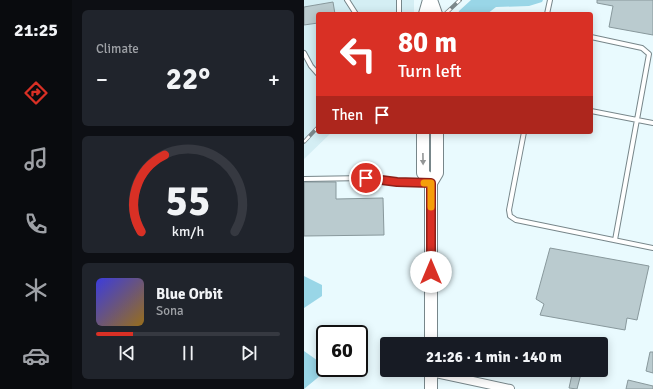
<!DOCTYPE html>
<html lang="en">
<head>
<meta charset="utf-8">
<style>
	body { margin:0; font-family:Signika,sans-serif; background:#20242c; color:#f1f3f6; height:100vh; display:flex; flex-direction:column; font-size:15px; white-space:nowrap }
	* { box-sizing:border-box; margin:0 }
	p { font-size:13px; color:#9ea1a6 }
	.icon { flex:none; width:22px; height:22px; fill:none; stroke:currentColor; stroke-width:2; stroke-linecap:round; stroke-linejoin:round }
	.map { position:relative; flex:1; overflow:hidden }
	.drawer { display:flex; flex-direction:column; gap:10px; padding:10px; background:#0d0f14; width:232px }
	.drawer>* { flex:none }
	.hud { position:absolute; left:12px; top:12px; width:277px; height:122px; border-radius:4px; box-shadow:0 2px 10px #0003; background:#d93025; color:#fff; overflow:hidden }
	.speed { position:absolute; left:12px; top:325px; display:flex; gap:8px; font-size:20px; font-weight:700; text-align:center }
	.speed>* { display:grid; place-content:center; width:52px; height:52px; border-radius:50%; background:#171b24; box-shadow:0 2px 10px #0003; line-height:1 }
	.speed .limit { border:2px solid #111; border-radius:6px; background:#fff; color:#111 }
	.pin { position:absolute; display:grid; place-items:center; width:34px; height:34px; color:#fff; margin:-17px; border:2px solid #fff; border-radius:50%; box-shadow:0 1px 4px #0007 }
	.me { position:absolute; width:44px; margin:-22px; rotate:0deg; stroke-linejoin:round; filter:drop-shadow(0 0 3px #0008) }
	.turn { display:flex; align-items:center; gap:14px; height:84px; padding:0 16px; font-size:18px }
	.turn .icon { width:52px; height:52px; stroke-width:2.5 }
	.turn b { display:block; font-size:28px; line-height:34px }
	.then { display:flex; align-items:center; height:38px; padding:0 16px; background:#0003; gap:8px; font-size:15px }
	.big { font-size:30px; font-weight:700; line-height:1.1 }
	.drawer .widget { flex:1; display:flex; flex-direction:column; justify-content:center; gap:6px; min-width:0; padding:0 14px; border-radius:6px; background:#20242c }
	.drawer .dial { align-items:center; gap:0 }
	.dial svg { height:104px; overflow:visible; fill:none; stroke:#363941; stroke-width:7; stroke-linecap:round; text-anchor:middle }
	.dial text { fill:#f1f3f6; stroke:none }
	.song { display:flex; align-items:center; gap:12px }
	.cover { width:48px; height:48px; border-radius:6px; background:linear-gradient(135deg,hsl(240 70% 55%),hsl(40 70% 35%)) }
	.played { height:4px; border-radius:2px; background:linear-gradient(90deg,#d93025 20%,#363941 20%) }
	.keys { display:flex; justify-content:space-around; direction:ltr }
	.heat { display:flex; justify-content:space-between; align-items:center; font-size:22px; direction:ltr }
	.trip { position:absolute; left:76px; top:337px; width:228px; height:40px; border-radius:4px; background:#171b24; box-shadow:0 2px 10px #0003; font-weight:700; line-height:40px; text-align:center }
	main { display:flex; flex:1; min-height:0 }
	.tabs { display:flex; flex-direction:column; width:72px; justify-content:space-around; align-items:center; background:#090b0e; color:#9ea1a6 }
	.tabs .icon { width:28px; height:28px }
	.tabs .on { color:#d93025 }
	.tabs b { font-size:18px; color:#f1f3f6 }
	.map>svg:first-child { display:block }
</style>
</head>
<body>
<main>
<nav class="tabs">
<b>21:25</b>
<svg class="icon on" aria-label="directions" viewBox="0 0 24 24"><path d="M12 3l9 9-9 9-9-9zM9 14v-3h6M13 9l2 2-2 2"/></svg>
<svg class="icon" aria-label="music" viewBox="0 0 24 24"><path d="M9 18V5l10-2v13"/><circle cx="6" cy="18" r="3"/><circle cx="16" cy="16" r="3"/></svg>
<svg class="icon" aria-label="phone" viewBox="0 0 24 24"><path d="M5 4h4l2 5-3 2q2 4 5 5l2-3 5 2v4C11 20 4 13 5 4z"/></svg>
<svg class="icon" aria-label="climate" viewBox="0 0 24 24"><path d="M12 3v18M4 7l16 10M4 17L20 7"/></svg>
<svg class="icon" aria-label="car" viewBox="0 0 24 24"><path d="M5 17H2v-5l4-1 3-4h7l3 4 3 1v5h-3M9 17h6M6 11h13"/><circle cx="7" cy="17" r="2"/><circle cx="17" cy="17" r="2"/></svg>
</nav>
<section class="drawer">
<div class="widget"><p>Climate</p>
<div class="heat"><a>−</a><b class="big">22°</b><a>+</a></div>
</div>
<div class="widget dial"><svg viewBox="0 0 100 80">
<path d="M14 69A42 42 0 1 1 86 69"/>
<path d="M14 69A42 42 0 0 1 32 10" stroke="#d93025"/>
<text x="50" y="56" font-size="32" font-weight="700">55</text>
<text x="50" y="72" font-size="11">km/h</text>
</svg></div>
<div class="widget">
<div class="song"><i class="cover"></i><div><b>Blue Orbit</b><p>Sona</p></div></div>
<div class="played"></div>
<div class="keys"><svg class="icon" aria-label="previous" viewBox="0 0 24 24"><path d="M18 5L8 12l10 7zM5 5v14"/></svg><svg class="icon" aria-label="pause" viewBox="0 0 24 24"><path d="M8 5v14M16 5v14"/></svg><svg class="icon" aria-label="next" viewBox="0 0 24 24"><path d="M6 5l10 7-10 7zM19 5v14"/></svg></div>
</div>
</section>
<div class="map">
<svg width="349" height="389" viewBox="0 0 349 389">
	<rect width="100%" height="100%" fill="#e9fafe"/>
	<!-- built -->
	<path fill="#d4eef4" d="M0 0H110V14H14V132H28L0 159Z"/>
	<!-- green -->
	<path fill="#99d6e7" d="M167 0H239L238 2 225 6 192 7 183 14H154L155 11Z
		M0 276 18 285V296L0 308Z
		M0 351 17 363V375L0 389Z"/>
	<!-- building -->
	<path fill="#bacbcf" stroke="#88989c" d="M293 0H349V35L305 27 309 6 293 3Z
		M29 2 31 14H14V23L0 25V7Z
		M0 182H32V199L79 198 80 235 0 236Z
		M246 248 345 266 333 320 323 318 321 330 236 315 240 304 232 299Z
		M346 352H349V373L342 371Z
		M269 370H278L273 389 265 388Z
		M324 380 349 386V389H322Z"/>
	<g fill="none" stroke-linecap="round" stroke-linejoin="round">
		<!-- service casing -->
		<g stroke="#77868a" stroke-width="6">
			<path id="service" d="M43 0 52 14
				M95 14V0
				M243 14 246 0
				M287 37 338 48 345 54 311 240
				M0 53 7 66 14 74
				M287 111 349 123
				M220 132 205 210 206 216 212 220 349 248
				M0 179 62 178 93 182 123 183
				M87 374 126 372"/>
		</g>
		<!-- minor casing -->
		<g stroke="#77868a" stroke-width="10">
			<path id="minor" d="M127 372 206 389"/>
		</g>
		<!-- primary casing -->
		<g stroke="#77868a" stroke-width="14">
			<path id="primary" d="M127 0 132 14
				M121 14 125 0
				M119 132V173L127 183
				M127 344V183L133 173V132
				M127 389V370"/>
		</g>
		<!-- service -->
		<use href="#service" stroke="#fff" stroke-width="4"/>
		<!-- minor -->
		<use href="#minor" stroke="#fff" stroke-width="8"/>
		<!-- primary -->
		<use href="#primary" stroke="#fff" stroke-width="12"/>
		<!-- rail casing -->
		<g stroke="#7d898c" stroke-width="4">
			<path id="rail" d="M141 14 156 0
				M0 142 14 127"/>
		</g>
		<!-- rail -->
		<use href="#rail" stroke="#fff" stroke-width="2.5" stroke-dasharray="8" stroke-linecap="butt"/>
	</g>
	<!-- one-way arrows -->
	<defs><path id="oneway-solid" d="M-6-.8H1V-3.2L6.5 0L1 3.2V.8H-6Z"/></defs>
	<use fill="#939697" href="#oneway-solid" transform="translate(119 159) rotate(89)"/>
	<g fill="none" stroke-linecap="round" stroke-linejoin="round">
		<!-- route casing -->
		<g stroke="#8d1f18" stroke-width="10">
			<path id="route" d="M62 178 93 182 127 183V272"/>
		</g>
		<!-- route -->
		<use href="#route" stroke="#d93025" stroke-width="7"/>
		<!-- slow -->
		<path stroke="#f59e0b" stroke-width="7" d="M120 183H127V207"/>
	</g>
</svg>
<div class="speed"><div class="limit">60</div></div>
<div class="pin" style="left:62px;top:178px;background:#d93025"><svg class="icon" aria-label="arrive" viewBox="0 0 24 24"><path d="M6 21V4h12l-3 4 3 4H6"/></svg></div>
<svg class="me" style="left:127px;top:272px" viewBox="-20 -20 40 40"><circle r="19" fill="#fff"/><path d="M0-13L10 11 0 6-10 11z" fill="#d93025"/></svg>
<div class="trip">21:26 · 1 min · 140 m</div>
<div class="hud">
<div class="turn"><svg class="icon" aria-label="left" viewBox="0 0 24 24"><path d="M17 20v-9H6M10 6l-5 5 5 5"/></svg><div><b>80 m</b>Turn left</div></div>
<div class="then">Then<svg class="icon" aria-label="arrive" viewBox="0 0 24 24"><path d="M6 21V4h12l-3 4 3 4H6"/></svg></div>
</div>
</div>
</main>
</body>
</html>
